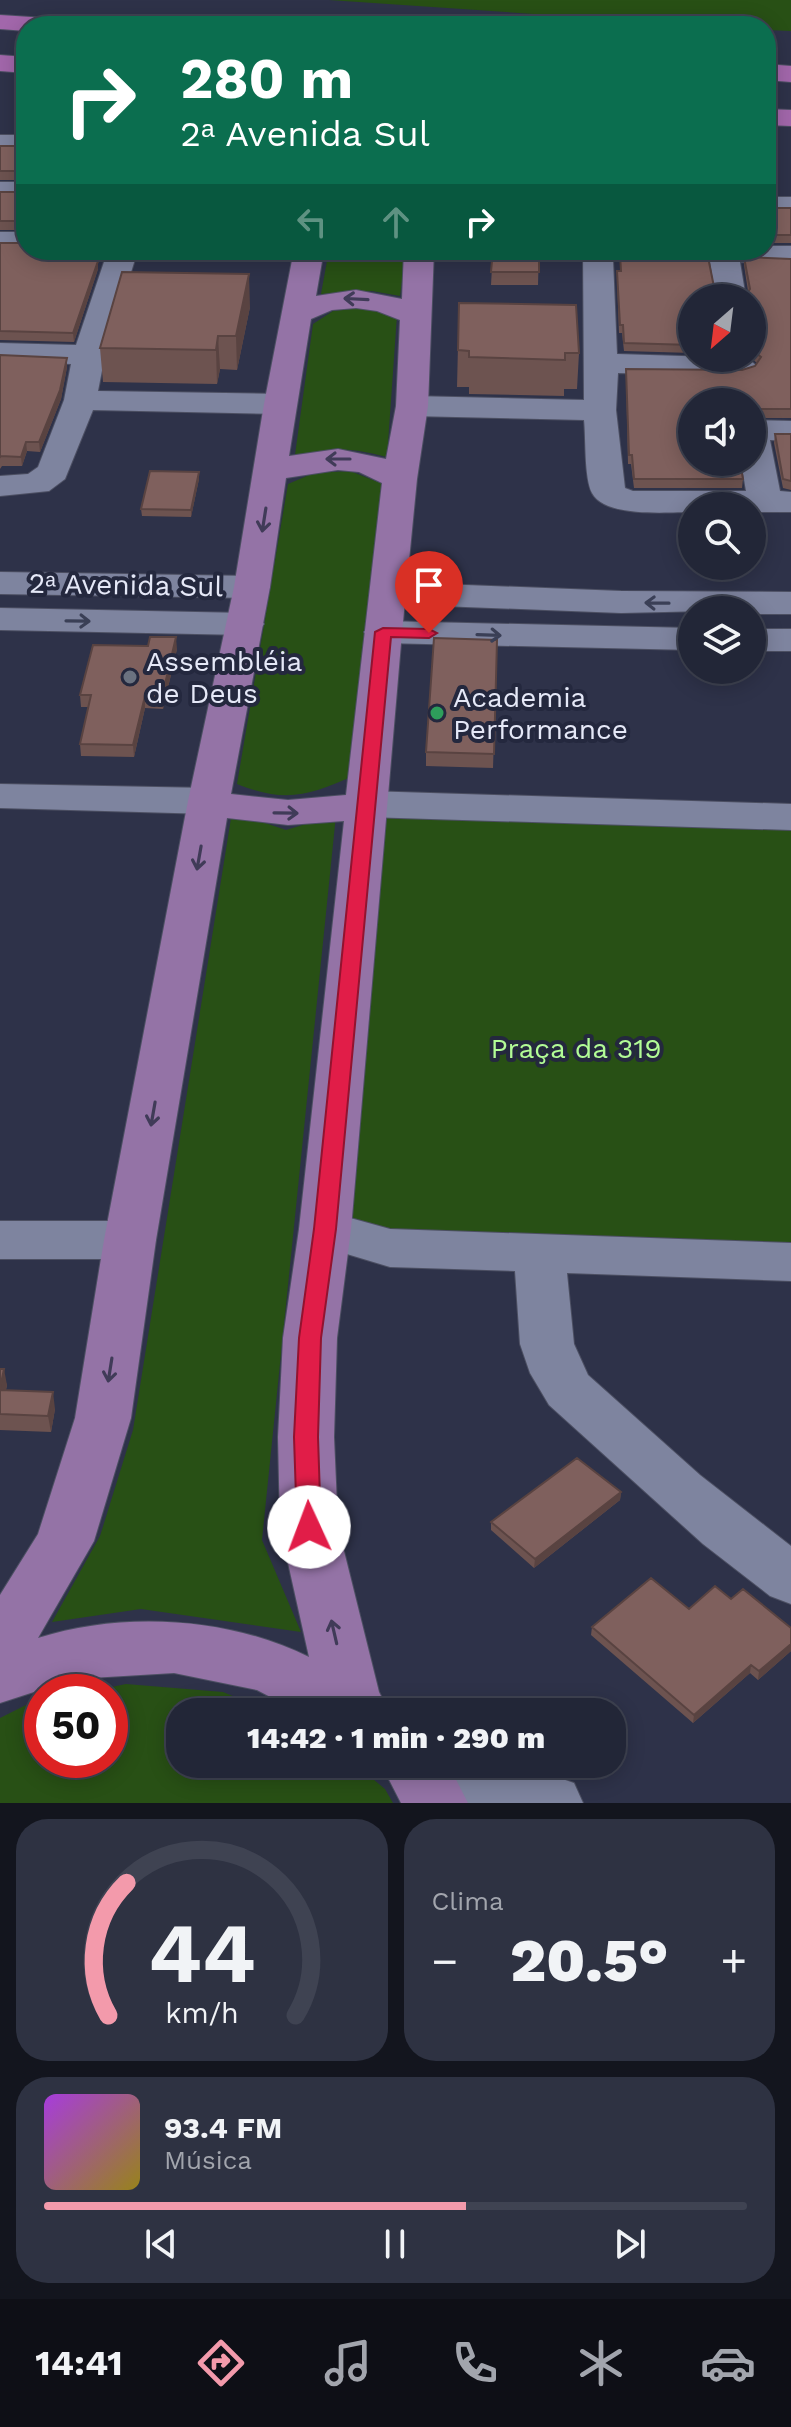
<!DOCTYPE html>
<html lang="pt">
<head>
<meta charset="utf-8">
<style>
	body { margin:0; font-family:"Work Sans",sans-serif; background:#2e3242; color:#f1f3f6; height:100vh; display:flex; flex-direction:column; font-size:30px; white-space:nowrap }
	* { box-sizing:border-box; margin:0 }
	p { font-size:26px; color:#a2a5ad }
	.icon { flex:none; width:44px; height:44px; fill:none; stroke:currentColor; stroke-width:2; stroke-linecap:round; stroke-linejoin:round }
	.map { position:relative; height:1803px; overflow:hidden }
	.details { display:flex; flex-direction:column; gap:16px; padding:16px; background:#13151e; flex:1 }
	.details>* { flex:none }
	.top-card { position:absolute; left:16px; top:16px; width:760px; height:244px; border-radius:32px; box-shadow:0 4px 20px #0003,0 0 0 2px #3f4352; background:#0b6e4f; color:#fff; overflow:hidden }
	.needle { width:52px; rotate:208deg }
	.tools { position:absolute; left:678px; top:284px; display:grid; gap:16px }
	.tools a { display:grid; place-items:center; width:88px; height:88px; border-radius:50%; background:#222637; box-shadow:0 4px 20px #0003,0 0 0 2px #3f4352; font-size:40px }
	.speed { position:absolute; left:24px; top:1674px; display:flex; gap:16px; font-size:40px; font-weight:700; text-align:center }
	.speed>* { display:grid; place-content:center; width:104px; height:104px; border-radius:50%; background:#222637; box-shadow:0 4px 20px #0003,0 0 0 2px #3f4352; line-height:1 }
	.speed .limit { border:12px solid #d22; background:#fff; color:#111 }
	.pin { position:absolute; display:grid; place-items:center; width:68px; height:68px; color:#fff; margin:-82px -34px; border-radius:50% 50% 50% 0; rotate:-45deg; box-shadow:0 0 8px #0007 }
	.pin .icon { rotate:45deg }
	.me { position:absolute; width:88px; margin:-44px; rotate:358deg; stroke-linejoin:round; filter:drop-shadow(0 0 6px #0008) }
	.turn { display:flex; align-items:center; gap:28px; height:168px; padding:0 32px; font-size:36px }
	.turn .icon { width:104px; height:104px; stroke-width:2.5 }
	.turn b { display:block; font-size:56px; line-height:68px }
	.lanes { display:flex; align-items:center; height:76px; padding:0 32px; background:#0003; justify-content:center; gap:40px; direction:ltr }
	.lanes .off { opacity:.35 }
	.big { font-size:60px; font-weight:800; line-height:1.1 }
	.details .tile { flex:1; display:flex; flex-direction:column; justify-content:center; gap:12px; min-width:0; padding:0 28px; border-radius:32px; background:#2e3242 }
	.details .dial { align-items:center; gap:0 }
	.dial svg { height:208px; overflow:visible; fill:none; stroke:#3f4352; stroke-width:7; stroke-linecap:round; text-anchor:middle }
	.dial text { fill:#f1f3f6; stroke:none }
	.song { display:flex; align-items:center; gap:24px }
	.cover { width:96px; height:96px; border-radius:12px; background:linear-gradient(135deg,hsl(280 70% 55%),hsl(50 70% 35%)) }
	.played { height:8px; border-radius:4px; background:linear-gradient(90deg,#f39aab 60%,#3f4352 60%) }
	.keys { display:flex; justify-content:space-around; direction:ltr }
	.heat { display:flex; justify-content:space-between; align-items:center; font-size:44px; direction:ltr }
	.details .tiles { flex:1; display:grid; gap:16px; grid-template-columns:1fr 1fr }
	.tile:last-child { grid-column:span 2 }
	.trip { position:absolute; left:166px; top:1698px; width:460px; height:80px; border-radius:32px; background:#222637; box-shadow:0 4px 20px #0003,0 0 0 2px #3f4352; font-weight:800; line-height:80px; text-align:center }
	.dock { display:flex; height:128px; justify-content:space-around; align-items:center; background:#0e0f16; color:#a2a5ad }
	.dock .icon { width:56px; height:56px }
	.dock .selected { color:#f39aab }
	.dock b { font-size:36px; color:#f1f3f6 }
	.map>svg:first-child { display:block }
</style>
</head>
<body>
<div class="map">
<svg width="791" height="1803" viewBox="0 0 791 1803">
	<rect width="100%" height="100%" fill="#2e3249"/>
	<!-- green -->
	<path fill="#285015" d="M329 0H791V31L766 30V26H710Z
		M329 250H406L400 296 372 291 321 294Z
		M380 306 397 315 387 457C349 447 329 446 294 462L313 324 333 311Z
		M350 471 383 484 356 775C309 795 287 804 237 784L288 484 314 473Z
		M232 812 286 830 336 815 262 1540 301 1632 141 1609 52 1622 100 1536 133 1430Z
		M380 815 791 829V1274L339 1255Z
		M126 1684 223 1692 272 1712H180V1764H355L385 1789 393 1803H0V1718L28 1704 42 1701V1760H110V1692H87Z"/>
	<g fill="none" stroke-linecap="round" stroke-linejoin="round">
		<!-- minor casing -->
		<g stroke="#4c4f62" stroke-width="2">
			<path id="minor" d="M0 135H26V151H0Z
				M0 182H26V198H0Z
				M766 197H791V213H766Z
				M0 232H26V250H0Z
				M766 246H791V264L740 262 746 298H716L710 262 613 259 617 354 747 358 757 366 752 373 741 376 618 373 616 410 625 488 633 491H746L741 462H752V420L791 421V441L770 440 780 491 791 492V512H752V506H692V512C668 512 605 518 592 493 584 478 586 438 584 420L412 416 400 413 396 406 400 399 412 396 584 400 583 250H766Z
				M108 250H138L105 355 98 391 280 394 292 397 296 404 292 411 280 414 93 410 65 479 49 491 0 496V476L28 474 38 467 64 400 71 364 0 361V343L76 345Z
				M0 572 252 576 265 579 270 587 265 595 252 598 0 594Z
				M389 582 621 591 791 592V614H752V610L621 613 389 604 376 601 370 593 376 585Z
				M0 608 245 613 258 616 264 624 258 632 245 635 0 630Z
				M383 621 692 628V650L383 643 370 640 364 632 370 624Z
				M752 629H791V651H752Z
				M0 784 209 788 224 792 230 801 224 810 209 814 0 808Z
				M367 791 791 804V830L367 817 352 813 346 804 352 795Z
				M325 1211 390 1229 791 1243V1281L567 1273 574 1344 588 1375 700 1475 791 1546V1604L770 1596 703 1544 549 1405 530 1373 520 1344 515 1271 390 1267 307 1242 299 1229 307 1216Z
				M0 1221H130L148 1227 156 1240 148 1253 130 1259H0Z
				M397 1764H519L574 1783 583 1803H462L407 1784Z"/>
		</g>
		<!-- major casing -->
		<g stroke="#4c4f62" stroke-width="2">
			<path id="major" d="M294 250H324L316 296 356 290 402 299 404 250H434L428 406 417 479 402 632 351 1229 337 1338 334 1437 338 1527 379 1692 389 1712H299L257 1690 174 1673 74 1679 0 1703V1595L38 1534 75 1418 104 1240 188 801 234 587 264 404ZM356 308 377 311 400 320 396 406 386 459 338 449 289 456 311 319 332 310ZM338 470 359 472 382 483 346 795 288 800 231 794 270 587 286 478ZM227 818 288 825 344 821 299 1229 283 1338 278 1437 280 1527 309 1657C229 1617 123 1611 38 1638L94 1541 131 1418 156 1240Z
				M381 1764H448L468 1803H401Z"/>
		</g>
		<!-- highway casing -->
		<g stroke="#4c4f62" stroke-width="2">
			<path id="highway" d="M0 15 62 19 71 21 74 26H26V31L0 29Z
				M0 55 26 57V73L0 71Z
				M766 64 791 66V82L766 80Z
				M766 109 791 110V126L766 125Z"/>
		</g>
		<!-- minor -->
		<use href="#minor" fill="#7e849f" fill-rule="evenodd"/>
		<!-- major -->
		<use href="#major" fill="#9473a6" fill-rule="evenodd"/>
		<!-- highway -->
		<use href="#highway" fill="#a267ab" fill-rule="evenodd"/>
	</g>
	<!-- wall -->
	<path fill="#6d5350" d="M26 145V180H0V146H25Z
		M0 192H26V230H0Z
		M767 208H791V243H766Z
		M0 243 98 264V269L74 342 0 340Z
		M493 250H539L538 285H491Z
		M620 254 715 292 747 293 748 291 744 265V257L791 259V418H752V402H692L743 479 742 488H634L631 464H628L626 378V369L742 370 755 366 757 363 751 358H752V298H692V353L624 351 622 333H619L617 279V271H620Z
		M459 303 579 353 577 389H564V396L469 394V387H457Z
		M250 307 237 370 220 369 217 384 103 382 100 348Z
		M0 355 67 367 61 399 40 452 27 451 22 466H2L0 469Z
		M775 434H791V490L783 488 774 443Z
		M199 472V479L191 517 142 516 141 509Z
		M497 640 493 768 426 766V752Z
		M177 649 163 709 145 708 134 757 81 756 80 744 88 707H81L80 695Z
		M0 1369 7 1385 6 1390 55 1409 51 1432 0 1430Z
		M621 1492 620 1500 534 1568 491 1530V1522Z
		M731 1599 791 1628V1651L758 1680 750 1673 693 1723 591 1635 592 1627 689 1609Z"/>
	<!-- shaded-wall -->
	<path fill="#594341" d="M99 250H103L98 264V269L74 342 73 333Z
		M249 274 250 307 237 370 236 336Z
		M218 336 220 369 217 384 216 350Z
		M67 358V367L61 399 40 452 39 442Z
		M26 442 27 451 22 466 21 457Z
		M199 472V479L191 517V510Z
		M176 637 177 649 163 709 162 697Z
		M145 696V708L134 757 133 745Z
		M4 1369 7 1385 2 1406 0 1388Z
		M53 1392 55 1409 51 1432 48 1416Z
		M621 1492 620 1500 534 1568 535 1559Z
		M791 1644V1651L758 1680 759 1671Z
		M751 1665 750 1673 693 1723 694 1715Z"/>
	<!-- building -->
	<path fill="#7f605d" stroke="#594341" stroke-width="2" d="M26 145V171H0V146H25Z
		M0 192H26V221H0Z
		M766 206 767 208H791V235H767L766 236Z
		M0 243H26V250H99L95 260 98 261 73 333 0 331Z
		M493 250H539V272H491Z
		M620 254 708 257 715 292 747 293 750 289 744 257 791 259V409H752V402H692V462H740L743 479H634L632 455H629L626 369 742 370 755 366 761 357 752 350V298H692V345L624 343 623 325H620L617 271H621Z
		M122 272 249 274 236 336H218L216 350 100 348Z
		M459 303 576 305 579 353H565V360L469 357V351L458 350Z
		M0 355 67 358 60 390 39 442H26L21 457 1 456 0 457Z
		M775 434H791V481L783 479Z
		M150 471 199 472 191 510 141 509Z
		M150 637H176L162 697 145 696 133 745 80 744 91 695H80L93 645 148 646Z
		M434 638 497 640 494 754 426 752Z
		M0 1369H4L0 1388Z
		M0 1390 53 1392 48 1416 0 1414Z
		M577 1458 621 1492 535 1559 491 1522Z
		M651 1578 689 1609 715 1586 731 1599 743 1589 791 1628V1644L759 1671 751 1665 694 1715 592 1627Z"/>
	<!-- one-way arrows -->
	<defs><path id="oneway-shaft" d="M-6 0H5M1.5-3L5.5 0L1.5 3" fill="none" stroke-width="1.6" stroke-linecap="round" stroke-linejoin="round" transform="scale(2)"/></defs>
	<g stroke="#403b58">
		<use href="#oneway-shaft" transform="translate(356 299) rotate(-177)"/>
		<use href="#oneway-shaft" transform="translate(338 459) rotate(-180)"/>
		<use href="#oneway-shaft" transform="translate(264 520) rotate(99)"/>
		<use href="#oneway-shaft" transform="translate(286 813) rotate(1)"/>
		<use href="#oneway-shaft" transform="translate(199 858) rotate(100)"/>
		<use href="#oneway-shaft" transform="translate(153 1114) rotate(100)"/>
		<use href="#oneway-shaft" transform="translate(110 1370) rotate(99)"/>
		<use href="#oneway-shaft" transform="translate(334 1632) rotate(-103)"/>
	</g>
	<g stroke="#3a3f56">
		<use href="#oneway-shaft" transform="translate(657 603) rotate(-179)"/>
		<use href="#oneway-shaft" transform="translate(78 621) rotate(1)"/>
		<use href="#oneway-shaft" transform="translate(489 635) rotate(2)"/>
	</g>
	<!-- route -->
	<path fill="#e11d48" stroke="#92132f" stroke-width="2" d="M383 628 429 629 437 633 429 638 391 637 336 1229 321 1338 318 1437 321 1527 317 1534 309 1537 300 1534 297 1527 294 1437 299 1338 314 1229 375 632Z"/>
	<!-- markers -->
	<circle fill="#6b7280" stroke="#24283e" stroke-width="3" cx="130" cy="677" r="8"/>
	<circle fill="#2e9e5b" stroke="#24283e" stroke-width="3" cx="437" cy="713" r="8"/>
	<g text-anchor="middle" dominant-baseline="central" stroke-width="8" stroke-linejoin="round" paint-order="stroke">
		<!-- street labels -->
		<g font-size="28" fill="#e5e8f7" stroke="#24283e">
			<text transform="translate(126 585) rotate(1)">2ᵃ Avenida Sul</text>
		</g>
		<!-- poi labels -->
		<g font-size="28" fill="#e5e8f7" stroke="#24283e" text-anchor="start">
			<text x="146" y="661">Assembléia<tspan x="146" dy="32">de Deus</tspan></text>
			<text x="453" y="697">Academia<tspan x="453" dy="32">Performance</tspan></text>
		</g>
		<!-- park labels -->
		<g font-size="28" fill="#b2fc96" stroke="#24283e">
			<text x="576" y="1048">Praça da 319</text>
		</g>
	</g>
</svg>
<div class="tools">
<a><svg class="needle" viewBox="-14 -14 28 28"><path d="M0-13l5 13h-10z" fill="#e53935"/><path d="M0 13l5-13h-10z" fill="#a2a5ad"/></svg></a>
<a><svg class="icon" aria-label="sound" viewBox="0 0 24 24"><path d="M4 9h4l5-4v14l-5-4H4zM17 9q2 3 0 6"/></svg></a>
<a><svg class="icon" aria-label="search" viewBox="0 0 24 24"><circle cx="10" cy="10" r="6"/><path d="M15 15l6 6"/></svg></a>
<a><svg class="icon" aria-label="layers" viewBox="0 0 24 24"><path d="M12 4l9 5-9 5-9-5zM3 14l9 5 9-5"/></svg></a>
</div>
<div class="speed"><div class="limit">50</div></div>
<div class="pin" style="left:429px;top:633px;background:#d93025"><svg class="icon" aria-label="arrive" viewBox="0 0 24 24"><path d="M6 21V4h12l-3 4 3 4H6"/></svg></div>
<svg class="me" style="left:309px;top:1527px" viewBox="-20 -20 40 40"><circle r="19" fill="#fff"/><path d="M0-13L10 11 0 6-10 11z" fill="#e11d48"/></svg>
<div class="trip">14:42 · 1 min · 290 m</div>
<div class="top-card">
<div class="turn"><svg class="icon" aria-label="right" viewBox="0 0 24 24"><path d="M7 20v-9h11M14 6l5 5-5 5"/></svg><div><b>280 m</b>2ᵃ Avenida Sul</div></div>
<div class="lanes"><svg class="icon off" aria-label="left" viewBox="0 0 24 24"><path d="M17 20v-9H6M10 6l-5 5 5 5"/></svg><svg class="icon off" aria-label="ahead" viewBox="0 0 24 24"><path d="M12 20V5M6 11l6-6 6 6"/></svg><svg class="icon" aria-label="right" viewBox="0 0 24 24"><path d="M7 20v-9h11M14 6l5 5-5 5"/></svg></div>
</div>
</div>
<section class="details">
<div class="tiles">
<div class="tile dial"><svg viewBox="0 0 100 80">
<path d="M14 69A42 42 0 1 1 86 69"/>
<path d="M14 69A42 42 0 0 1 21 18" stroke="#f39aab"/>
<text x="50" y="56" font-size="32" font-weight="700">44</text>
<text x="50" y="72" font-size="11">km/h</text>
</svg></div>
<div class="tile"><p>Clima</p>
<div class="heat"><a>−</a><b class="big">20.5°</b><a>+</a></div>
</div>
<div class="tile">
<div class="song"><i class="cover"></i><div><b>93.4 FM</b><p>Música</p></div></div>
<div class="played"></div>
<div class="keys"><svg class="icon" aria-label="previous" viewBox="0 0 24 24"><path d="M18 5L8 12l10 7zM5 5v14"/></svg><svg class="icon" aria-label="pause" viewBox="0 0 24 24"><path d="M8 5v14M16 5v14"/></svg><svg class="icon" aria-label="next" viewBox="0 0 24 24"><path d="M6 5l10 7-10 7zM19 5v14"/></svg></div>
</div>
</div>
</section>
<nav class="dock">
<b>14:41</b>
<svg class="icon selected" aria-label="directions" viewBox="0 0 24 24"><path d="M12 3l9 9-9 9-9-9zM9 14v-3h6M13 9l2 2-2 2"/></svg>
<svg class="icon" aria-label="music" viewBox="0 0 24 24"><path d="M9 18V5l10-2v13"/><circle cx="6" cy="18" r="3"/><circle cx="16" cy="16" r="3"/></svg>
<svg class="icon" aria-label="phone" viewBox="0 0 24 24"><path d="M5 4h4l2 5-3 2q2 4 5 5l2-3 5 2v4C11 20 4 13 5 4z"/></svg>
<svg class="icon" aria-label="climate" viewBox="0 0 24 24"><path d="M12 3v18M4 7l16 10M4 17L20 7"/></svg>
<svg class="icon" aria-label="car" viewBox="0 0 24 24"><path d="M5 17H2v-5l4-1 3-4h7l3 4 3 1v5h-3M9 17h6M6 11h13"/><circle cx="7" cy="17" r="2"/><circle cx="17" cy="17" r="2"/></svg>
</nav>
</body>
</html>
